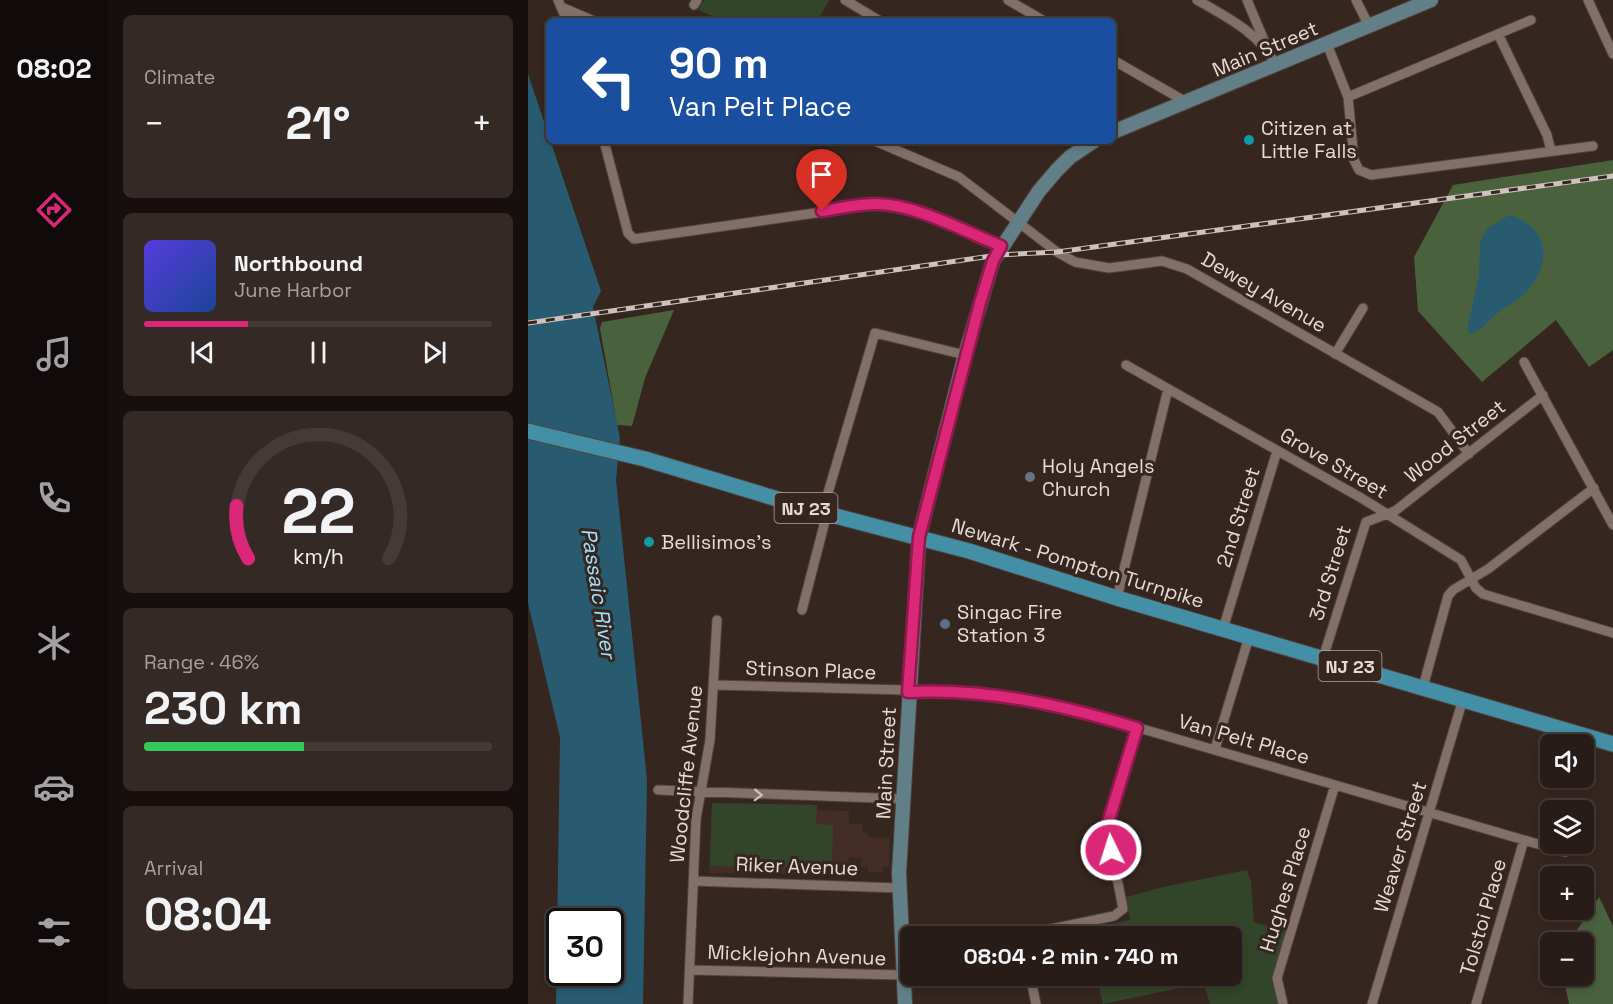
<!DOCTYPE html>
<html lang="en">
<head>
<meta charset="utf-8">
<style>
	body { margin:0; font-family:"Space Grotesk",sans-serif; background:#342925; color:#f1f3f6; height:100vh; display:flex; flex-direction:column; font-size:22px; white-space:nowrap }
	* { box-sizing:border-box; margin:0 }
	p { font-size:20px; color:#a5a1a2 }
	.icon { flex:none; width:33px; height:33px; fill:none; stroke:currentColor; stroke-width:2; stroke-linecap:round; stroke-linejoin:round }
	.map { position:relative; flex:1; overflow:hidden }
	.side { display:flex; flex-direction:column; gap:15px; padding:15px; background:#160f0d; width:420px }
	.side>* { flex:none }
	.banner { position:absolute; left:18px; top:18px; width:570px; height:126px; border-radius:9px; box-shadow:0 3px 9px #0003,0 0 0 2px #443a37; background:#1a4fa0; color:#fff; overflow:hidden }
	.controls { position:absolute; left:1012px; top:734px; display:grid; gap:12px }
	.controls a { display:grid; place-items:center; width:54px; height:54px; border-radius:9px; background:#281c18; box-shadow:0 3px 9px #0003,0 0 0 2px #443a37; font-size:30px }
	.speed { position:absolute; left:18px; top:908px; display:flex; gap:12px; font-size:30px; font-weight:700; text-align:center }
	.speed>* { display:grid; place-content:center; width:78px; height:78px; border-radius:50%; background:#281c18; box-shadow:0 3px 9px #0003,0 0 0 2px #443a37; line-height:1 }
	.speed .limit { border:3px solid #111; border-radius:9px; background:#fff; color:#111 }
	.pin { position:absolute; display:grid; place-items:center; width:51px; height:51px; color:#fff; margin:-62px -26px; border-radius:50% 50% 50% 0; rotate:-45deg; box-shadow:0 0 6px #0007 }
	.pin .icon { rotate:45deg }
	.me { position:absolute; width:66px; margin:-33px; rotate:356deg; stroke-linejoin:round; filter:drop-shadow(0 0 4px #0008) }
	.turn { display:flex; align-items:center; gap:21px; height:126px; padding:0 24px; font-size:27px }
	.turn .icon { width:78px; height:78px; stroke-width:2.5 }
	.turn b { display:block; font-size:42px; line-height:51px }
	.big { font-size:45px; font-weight:800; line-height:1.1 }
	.side .tile { flex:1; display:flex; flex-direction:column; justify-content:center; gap:9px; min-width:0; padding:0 21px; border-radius:9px; background:#342925 }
	.side .dial { align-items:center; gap:0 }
	.dial svg { height:156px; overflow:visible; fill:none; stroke:#443a37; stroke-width:7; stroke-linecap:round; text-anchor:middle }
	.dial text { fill:#f1f3f6; stroke:none }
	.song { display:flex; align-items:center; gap:18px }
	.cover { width:72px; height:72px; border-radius:9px; background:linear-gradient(135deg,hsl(250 70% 55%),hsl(220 70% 35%)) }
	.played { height:6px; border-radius:3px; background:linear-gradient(90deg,#db2777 30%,#443a37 30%) }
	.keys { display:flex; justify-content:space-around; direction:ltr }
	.heat { display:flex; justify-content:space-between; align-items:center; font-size:33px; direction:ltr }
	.charge { height:9px; border-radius:4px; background:linear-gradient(90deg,#34c759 46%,#443a37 0) }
	.trip { position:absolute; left:372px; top:926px; width:342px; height:60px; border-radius:9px; background:#281c18; box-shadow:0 3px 9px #0003,0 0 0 2px #443a37; font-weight:800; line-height:60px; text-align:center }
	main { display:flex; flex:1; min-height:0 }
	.menu { display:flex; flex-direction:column; width:108px; justify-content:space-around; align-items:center; background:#100b0a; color:#a5a1a2 }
	.menu .icon { width:42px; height:42px }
	.menu .current { color:#db2777 }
	.menu b { font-size:27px; color:#f1f3f6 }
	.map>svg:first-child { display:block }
</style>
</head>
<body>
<main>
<nav class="menu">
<b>08:02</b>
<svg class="icon current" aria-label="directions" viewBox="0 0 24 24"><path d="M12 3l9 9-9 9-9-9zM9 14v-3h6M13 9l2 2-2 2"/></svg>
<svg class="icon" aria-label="music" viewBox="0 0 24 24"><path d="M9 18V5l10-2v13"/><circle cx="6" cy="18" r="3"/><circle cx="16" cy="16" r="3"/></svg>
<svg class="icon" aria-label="phone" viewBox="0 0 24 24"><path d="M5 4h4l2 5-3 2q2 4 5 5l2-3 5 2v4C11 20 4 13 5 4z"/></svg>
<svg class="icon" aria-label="climate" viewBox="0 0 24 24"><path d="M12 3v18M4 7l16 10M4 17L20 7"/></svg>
<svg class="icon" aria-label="car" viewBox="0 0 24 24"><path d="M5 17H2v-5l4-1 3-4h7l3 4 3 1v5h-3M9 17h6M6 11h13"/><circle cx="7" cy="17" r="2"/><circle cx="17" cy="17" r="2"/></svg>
<svg class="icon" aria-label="filters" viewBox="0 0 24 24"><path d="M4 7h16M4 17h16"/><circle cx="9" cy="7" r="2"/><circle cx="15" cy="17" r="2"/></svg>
</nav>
<section class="side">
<div class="tile"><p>Climate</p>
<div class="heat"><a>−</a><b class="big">21°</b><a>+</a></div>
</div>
<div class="tile">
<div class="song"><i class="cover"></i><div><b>Northbound</b><p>June Harbor</p></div></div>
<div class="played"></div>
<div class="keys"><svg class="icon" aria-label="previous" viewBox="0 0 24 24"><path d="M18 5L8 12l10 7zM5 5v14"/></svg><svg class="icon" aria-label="pause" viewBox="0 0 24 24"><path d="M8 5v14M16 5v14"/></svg><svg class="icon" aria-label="next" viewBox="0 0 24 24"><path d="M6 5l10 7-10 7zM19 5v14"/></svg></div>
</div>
<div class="tile dial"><svg viewBox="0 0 100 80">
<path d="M14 69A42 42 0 1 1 86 69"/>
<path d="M14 69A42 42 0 0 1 8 42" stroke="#db2777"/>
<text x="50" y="56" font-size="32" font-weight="700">22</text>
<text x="50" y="72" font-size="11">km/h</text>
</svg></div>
<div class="tile"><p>Range · 46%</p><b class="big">230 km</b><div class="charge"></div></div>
<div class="tile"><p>Arrival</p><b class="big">08:04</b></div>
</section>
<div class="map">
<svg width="1085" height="1004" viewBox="0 0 1085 1004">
	<rect width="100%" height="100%" fill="#362620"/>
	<!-- built -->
	<path fill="#432d25" d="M184 803 289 805V810L321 811V824H335L334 832 340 833V837L362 838 361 867H355V873L340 872V867H333V858L321 857 320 875 181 873Z"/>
	<!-- green -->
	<path fill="#324528" d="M176 0H301V1L289 21H196L170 10Z
		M184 803 289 805 288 824 305 825 304 868 182 866Z
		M719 870 723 882 726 922 759 931 744 982 751 1004H682L676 983 575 1004 568 975H704V936H562L561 929 602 920 598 897 635 887Z"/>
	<!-- forest -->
	<path fill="#4a613d" d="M1085 160V350L1061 367 1028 320 954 382 890 311 886 257 925 185Z
		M146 310 117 378 104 426 89 425 72 328 74 322Z
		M1071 897 1085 926V1004H1041L1035 975H1056V942H1041Z"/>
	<!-- water -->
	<path fill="#285b6f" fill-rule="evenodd" d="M0 74 73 291 65 307 92 438 88 480 119 780 115 1004H28L32 737 0 603ZM32 921H82V972H32Z
		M981 215C1020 227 1025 260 1000 290 991 301 976 307 966 316 956 324 955 332 941 334L939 330 951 276 952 242 959 229Z"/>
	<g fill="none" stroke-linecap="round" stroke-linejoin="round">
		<!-- street casing -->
		<g stroke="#51433f" stroke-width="11">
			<path id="street" d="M30 0 39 21
				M317 0 352 21
				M480 0 516 21
				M669 0C699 17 733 34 748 66
				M719 0 738 45
				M828 0 841 26
				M1060 0 1085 54
				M166 5 169 0
				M33 7 66 21
				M970 34 1019 135 1023 151
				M799 44 820 97 826 160 831 170 843 175 1065 146
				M585 60 660 103
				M820 97 1003 20
				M76 141 100 233 106 239 350 204 388 212 473 246
				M347 141 431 177 529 252 547 262 581 268 634 261 659 269 910 412 941 454
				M807 354 835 308
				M996 362 1085 525
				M598 365 835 499 933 560 948 588 955 594 1085 633
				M589 598 640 389
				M274 610 296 525 297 503 347 333 437 355
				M695 629 749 451
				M795 658 838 522 867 511 1015 395
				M185 685 452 692 546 709 1037 852
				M895 687 920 596 925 590 960 569 1066 488
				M687 749 721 637
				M130 790 376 799
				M166 881 371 888
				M489 936 586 916 595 909 579 826 609 728
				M162 970 375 975
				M502 975 508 1004
				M160 1004 168 819 182 740 189 620
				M755 1004 749 978 807 785
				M844 1004 935 699
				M948 1004 996 840"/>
		</g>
		<!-- secondary casing -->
		<g stroke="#51433f" stroke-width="16">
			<path id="secondary" d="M585 132 903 0
				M377 1004 371 873 391 537 437 355 465 261 511 191 529 170 542 157 566 141"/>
		</g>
		<!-- primary casing -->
		<g stroke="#51433f" stroke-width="17">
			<path id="primary" d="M0 431 117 459 296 513 441 551 589 598 1085 744"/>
		</g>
		<!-- street -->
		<use href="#street" stroke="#826f68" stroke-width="9"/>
		<!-- secondary -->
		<use href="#secondary" stroke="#627f87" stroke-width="14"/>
		<!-- primary -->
		<use href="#primary" stroke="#438fa6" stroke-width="15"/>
		<!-- rail casing -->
		<g stroke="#cec2be" stroke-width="5">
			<path id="rail" d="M0 323 470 255 529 252 1085 176"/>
		</g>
		<!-- rail -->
		<use href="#rail" stroke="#362620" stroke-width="3" stroke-dasharray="9" stroke-linecap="butt"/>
	</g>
	<!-- one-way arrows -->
	<defs><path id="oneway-chevron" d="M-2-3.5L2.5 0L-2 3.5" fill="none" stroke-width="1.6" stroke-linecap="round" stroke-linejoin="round" transform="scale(1.5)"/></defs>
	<use stroke="#cdc0bb" href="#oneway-chevron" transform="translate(230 795) rotate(2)"/>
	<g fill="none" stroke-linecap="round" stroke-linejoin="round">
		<!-- route casing -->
		<g stroke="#8e194d" stroke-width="15">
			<path id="route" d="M294 211C312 208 331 204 349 204 387 204 438 232 473 246L465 261 452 303 391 537 380 692C459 688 534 705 609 728L579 826 583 850"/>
		</g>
		<!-- route -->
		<use href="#route" stroke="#db2777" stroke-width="10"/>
	</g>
	<!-- markers -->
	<g fill="#0f9aa8" stroke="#362620" stroke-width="2">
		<circle cx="721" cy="140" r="6"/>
		<circle cx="121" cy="542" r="6"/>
	</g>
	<circle fill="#6b7280" stroke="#362620" stroke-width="2" cx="502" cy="477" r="6"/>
	<circle fill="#5c6f8a" stroke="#362620" stroke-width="2" cx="417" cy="624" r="6"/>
	<g text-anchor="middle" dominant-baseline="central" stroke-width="6" stroke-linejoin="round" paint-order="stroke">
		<!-- shield labels -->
		<g fill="#362620" stroke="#b1a5a0" stroke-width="1.5">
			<rect x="246.5" y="493" width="63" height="30" rx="4.5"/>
			<rect x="790.5" y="651" width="63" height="30" rx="4.5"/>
		</g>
		<g font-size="18" font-weight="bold" fill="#e6dbd7">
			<text x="278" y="508">NJ 23</text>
			<text x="822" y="666">NJ 23</text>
		</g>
		<!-- street labels -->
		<g font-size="20" fill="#e6dbd7" stroke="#362620">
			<text transform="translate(737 49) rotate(-23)">Main Street</text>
			<text transform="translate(736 292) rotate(30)">Dewey Avenue</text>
			<text transform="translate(927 441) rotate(-38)">Wood Street</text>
			<text transform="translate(806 463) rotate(30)">Grove Street</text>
			<text transform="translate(710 517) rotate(-73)">2nd Street</text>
			<text transform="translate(550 563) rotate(17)">Newark - Pompton Turnpike</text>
			<text transform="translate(802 573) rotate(-73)">3rd Street</text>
			<text transform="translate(283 670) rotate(2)">Stinson Place</text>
			<text transform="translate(716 739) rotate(16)">Van Pelt Place</text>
			<text transform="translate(358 763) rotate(-87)">Main Street</text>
			<text transform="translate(158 774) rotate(-84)">Woodcliffe Avenue</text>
			<text transform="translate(872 847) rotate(-73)">Weaver Street</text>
			<text transform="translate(269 866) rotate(2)">Riker Avenue</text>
			<text transform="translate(757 889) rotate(-73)">Hughes Place</text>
			<text transform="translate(955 917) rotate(-74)">Tolstoi Place</text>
			<text transform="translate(269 955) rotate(2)">Micklejohn Avenue</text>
		</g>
		<!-- poi labels -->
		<g font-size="20" fill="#e6dbd7" stroke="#362620" text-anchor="start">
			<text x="733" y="128">Citizen at<tspan x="733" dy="23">Little Falls</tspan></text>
			<text x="514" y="466">Holy Angels<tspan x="514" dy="23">Church</tspan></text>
			<text x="133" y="542">Bellisimos's</text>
			<text x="429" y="612">Singac Fire<tspan x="429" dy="23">Station 3</tspan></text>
		</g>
		<!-- water labels -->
		<g font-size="21" font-style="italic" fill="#a1e2fc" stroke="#362620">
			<text transform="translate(71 593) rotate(81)">Passaic River</text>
		</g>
	</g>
</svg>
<div class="controls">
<a><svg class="icon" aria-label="sound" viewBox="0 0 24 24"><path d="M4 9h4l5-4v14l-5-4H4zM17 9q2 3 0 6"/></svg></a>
<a><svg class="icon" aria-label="layers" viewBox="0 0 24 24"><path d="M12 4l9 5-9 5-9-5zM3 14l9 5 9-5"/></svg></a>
<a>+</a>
<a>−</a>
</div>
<div class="speed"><div class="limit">30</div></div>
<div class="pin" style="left:294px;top:211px;background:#d93025"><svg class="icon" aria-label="arrive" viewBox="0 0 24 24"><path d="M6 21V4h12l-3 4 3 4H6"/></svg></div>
<svg class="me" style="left:583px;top:850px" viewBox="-20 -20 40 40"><circle r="17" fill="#db2777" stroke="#fff" stroke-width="3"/><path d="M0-11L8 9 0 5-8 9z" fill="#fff"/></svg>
<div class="trip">08:04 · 2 min · 740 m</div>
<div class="banner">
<div class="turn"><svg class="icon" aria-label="left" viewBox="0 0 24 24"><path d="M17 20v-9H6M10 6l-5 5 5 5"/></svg><div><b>90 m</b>Van Pelt Place</div></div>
</div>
</div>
</main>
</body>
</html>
